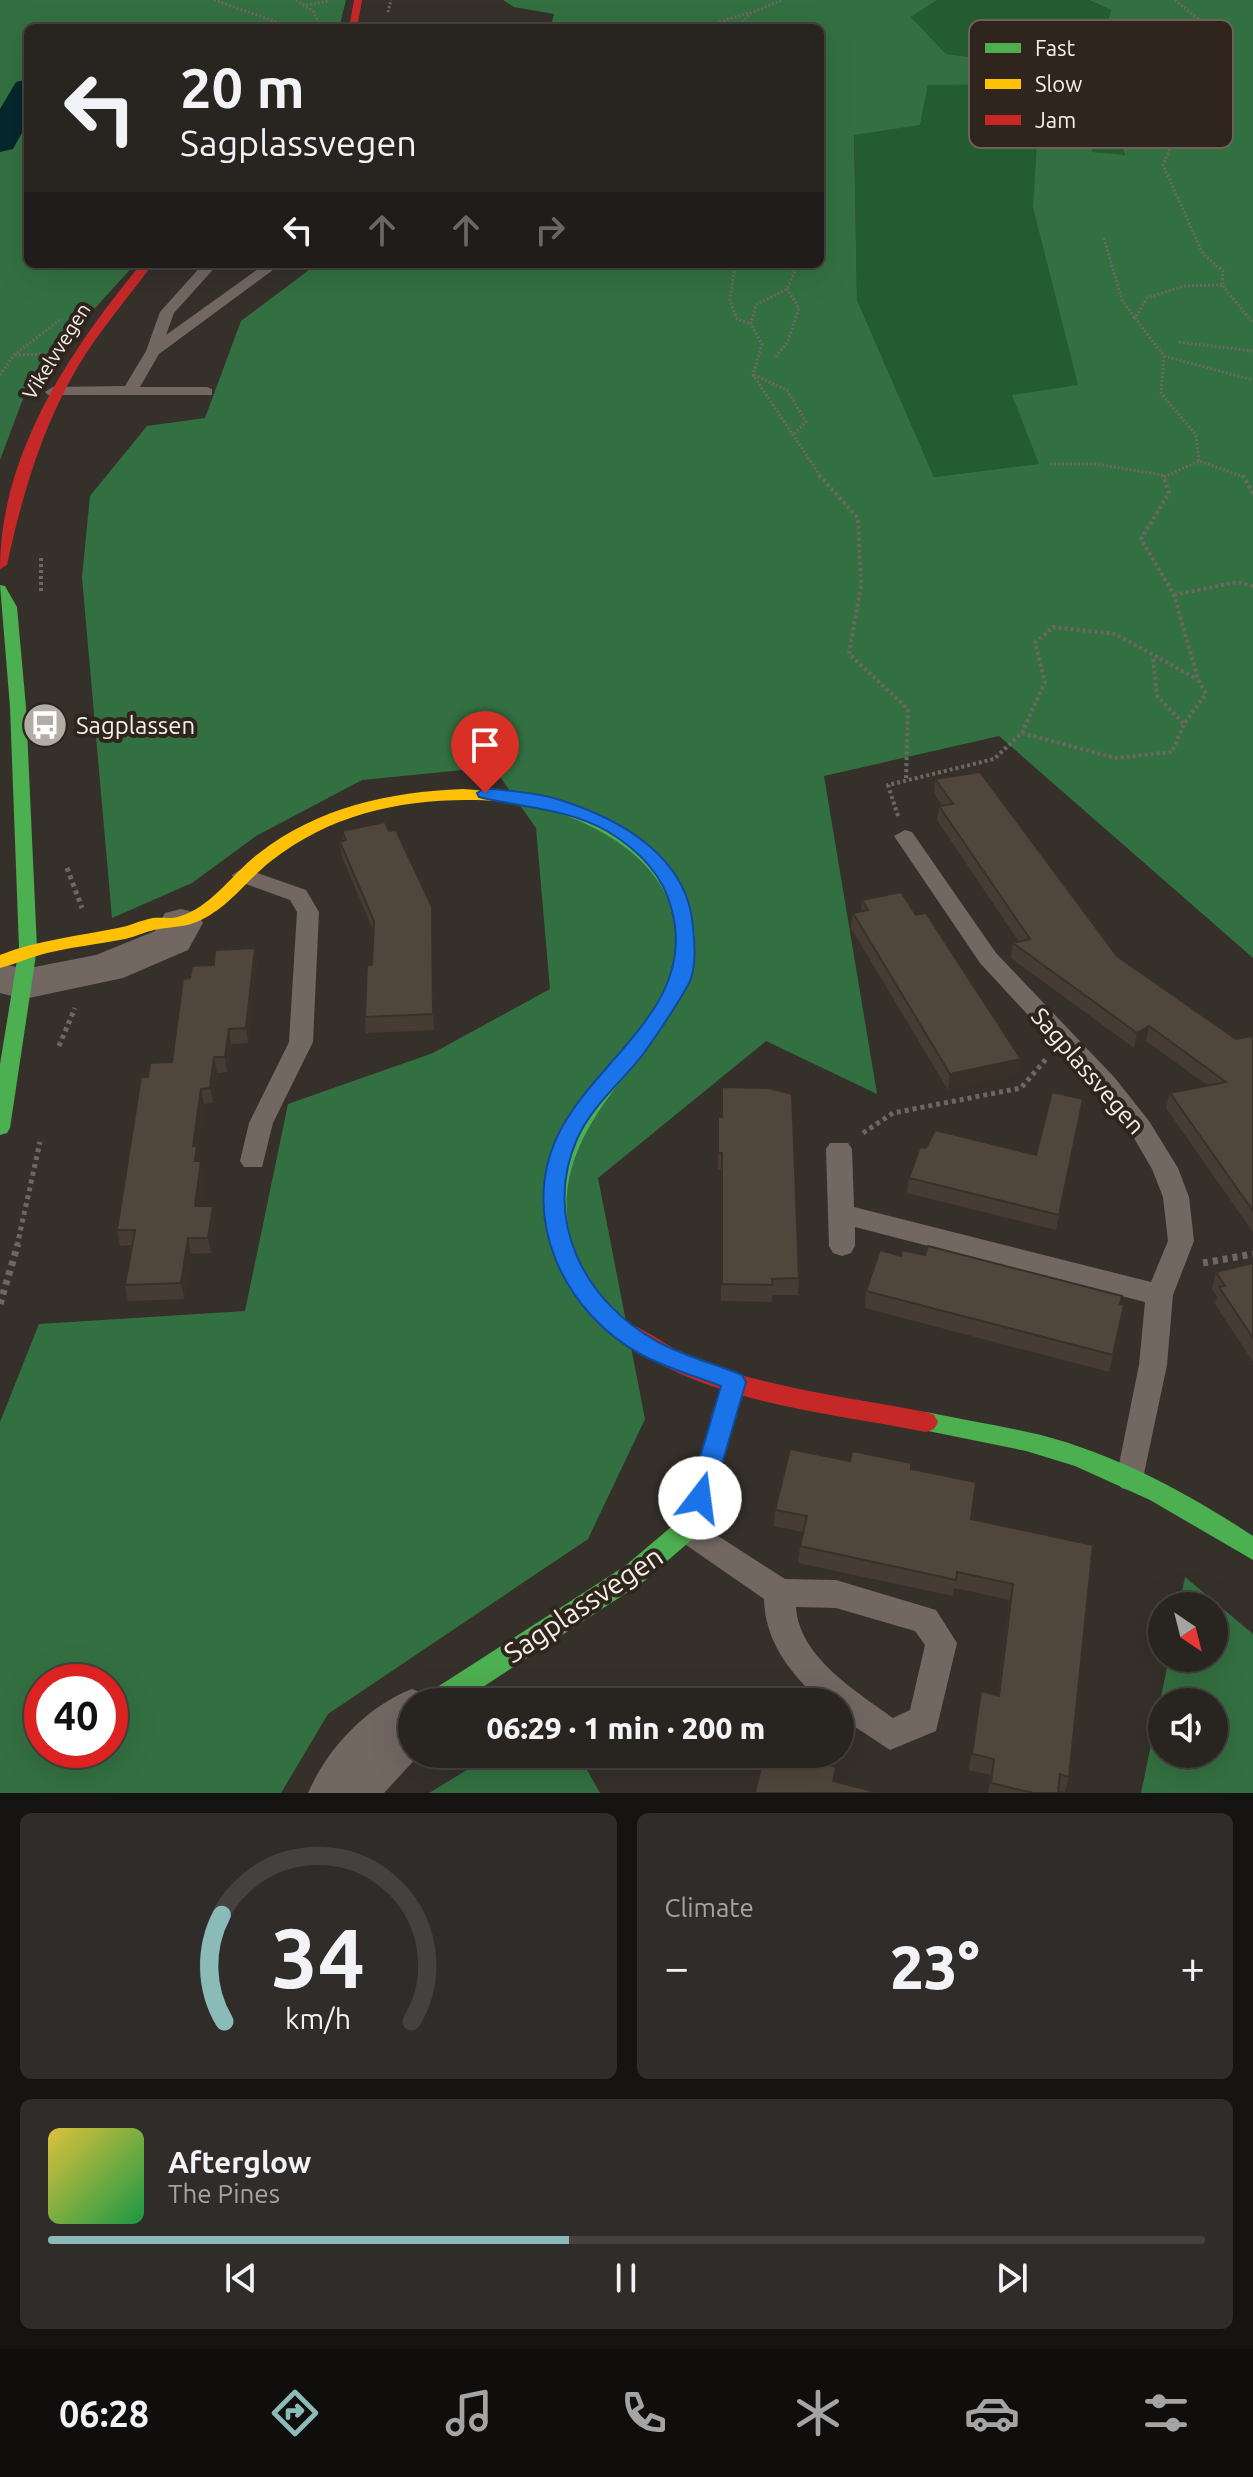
<!DOCTYPE html>
<html lang="en">
<head>
<meta charset="utf-8">
<style>
	body { margin:0; font-family:Ubuntu,sans-serif; background:#302c29; color:#f1f3f6; height:100vh; display:flex; flex-direction:column; font-size:30px; white-space:nowrap }
	* { box-sizing:border-box; margin:0 }
	p { font-size:26px; color:#a5a4a5 }
	.icon { flex:none; width:44px; height:44px; fill:none; stroke:currentColor; stroke-width:2; stroke-linecap:round; stroke-linejoin:round }
	.map { position:relative; height:1793px; overflow:hidden }
	.side { display:flex; flex-direction:column; gap:20px; padding:20px; background:#161412; flex:1 }
	.side>* { flex:none }
	.banner { position:absolute; left:24px; top:24px; width:800px; height:244px; border-radius:12px; box-shadow:0 8px 32px #0002,0 0 0 2px #44413e; background:#282420; color:#f1f3f6; overflow:hidden }
	.needle { width:52px; rotate:145deg }
	.buttons { position:absolute; left:1148px; top:1592px; display:grid; gap:16px }
	.buttons a { display:grid; place-items:center; width:80px; height:80px; border-radius:50%; background:#282420; box-shadow:0 8px 32px #0002,0 0 0 2px #44413e; font-size:40px }
	.speed { position:absolute; left:24px; top:1664px; display:flex; gap:16px; font-size:40px; font-weight:700; text-align:center }
	.speed>* { display:grid; place-content:center; width:104px; height:104px; border-radius:50%; background:#282420; box-shadow:0 8px 32px #0002,0 0 0 2px #44413e; line-height:1 }
	.speed .limit { border:12px solid #d22; background:#fff; color:#111 }
	.pin { position:absolute; display:grid; place-items:center; width:68px; height:68px; color:#fff; margin:-82px -34px; border-radius:50% 50% 50% 0; rotate:-45deg; box-shadow:0 0 8px #0007 }
	.pin .icon { rotate:45deg }
	.me { position:absolute; width:88px; margin:-44px; rotate:15deg; stroke-linejoin:round; filter:drop-shadow(0 0 6px #0008) }
	.turn { display:flex; align-items:center; gap:28px; height:168px; padding:0 24px; font-size:36px }
	.turn .icon { width:104px; height:104px; stroke-width:2.5 }
	.turn b { display:block; font-size:56px; line-height:68px }
	.lanes { display:flex; align-items:center; height:76px; padding:0 24px; background:#0003; justify-content:center; gap:40px; direction:ltr }
	.lanes .off { opacity:.35 }
	.big { font-size:60px; font-weight:800; line-height:1.1 }
	.side .tile { flex:1; display:flex; flex-direction:column; justify-content:center; gap:12px; min-width:0; padding:0 28px; border-radius:12px; background:#302c29 }
	.side .dial { align-items:center; gap:0 }
	.dial svg { height:208px; overflow:visible; fill:none; stroke:#44413e; stroke-width:7; stroke-linecap:round; text-anchor:middle }
	.dial text { fill:#f1f3f6; stroke:none }
	.song { display:flex; align-items:center; gap:24px }
	.cover { width:96px; height:96px; border-radius:12px; background:linear-gradient(135deg,hsl(50 70% 55%),hsl(140 70% 35%)) }
	.played { height:8px; border-radius:4px; background:linear-gradient(90deg,#8bbbb9 45%,#44413e 45%) }
	.keys { display:flex; justify-content:space-around; direction:ltr }
	.heat { display:flex; justify-content:space-between; align-items:center; font-size:44px; direction:ltr }
	.side .tiles { flex:1; display:grid; gap:20px; grid-template-columns:1fr 1fr }
	.tile:last-child { grid-column:span 2 }
	.trip { position:absolute; left:398px; top:1688px; width:456px; height:80px; border-radius:40px; background:#282420; box-shadow:0 8px 32px #0002,0 0 0 2px #44413e; font-weight:800; line-height:80px; text-align:center }
	.tab-bar { display:flex; height:128px; justify-content:space-around; align-items:center; background:#100e0d; color:#a5a4a5 }
	.tab-bar .icon { width:56px; height:56px }
	.tab-bar .selected { color:#8bbbb9 }
	.tab-bar b { font-size:36px; color:#f1f3f6 }
	.map>svg:first-child { display:block }
</style>
</head>
<body>
<div class="map">
<svg width="1253" height="1793" viewBox="0 0 1253 1793">
	<rect width="100%" height="100%" fill="#36302b"/>
	<!-- green -->
	<path fill="#245c31" d="M937 0H1089L1111 10 1093 73 1125 156 1093 152 1073 111 1033 208 1079 386 1040 464 934 477 857 300 854 134 920 125 928 85 1002 61 946 54 911 17Z"/>
	<!-- forest -->
	<path fill="#337041" fill-rule="evenodd" d="M0 0H346L339 28H28V264H135L30 380 0 460Z
		M503 0H937L911 17 946 54 1002 61 1016 84 928 85 920 125 854 135 857 300 934 477 1039 464 1012 395 1078 385 1033 208 1039 111H1073L1093 152 1125 155 1093 73 1111 10 1089 0H1253V958L999 736 824 776 877 1094 766 1041 598 1178 645 1419 588 1539 328 1714 281 1793H0V1422L39 1324 245 1311 288 1104 433 1053 550 989 536 828 493 767 362 780 256 836 192 883 112 918 82 577 90 496 147 426 205 418 241 321 317 264H820V28H550L554 14 514 7ZM42 1682H110V1750H42Z
		M1185 1577 1253 1634V1793H1141L1169 1658H1214V1606H1179ZM1162 1702H1214V1754H1162Z
		M493 1754H578L600 1793H429Z"/>
	<g fill="none" stroke-linecap="round" stroke-linejoin="round">
		<!-- river -->
		<path fill="#05282c" fill-rule="evenodd" d="M28 79V122L13 149 0 152V109L16 82Z"/>
		<!-- path-far3 -->
		<path stroke="#6d6661" stroke-width="3" stroke-dasharray="2 2" stroke-linecap="butt" d="M214 0 294 28
			M296 0 313 11 321 28
			M1175 0 1198 19 1191 36 1163 66 1169 75 1163 83 1186 111 1163 165 1203 254 1223 271 1222 285 1253 323
			M306 5 330 1
			M388 12 391 0
			M724 28 719 22 748 13
			M736 28 751 13 782 0
			M1104 238 1122 300 1135 318
			M798 264 787 289 756 305 751 324 762 344 753 375 821 477
			M734 271 730 301 737 319 751 324
			M1179 342 1253 351
			M15 355 41 354
			M1164 356 1253 380
			M776 357 788 341 799 308 787 289
			M0 375 14 355 61 319
			M754 375 787 390 806 422 793 435
			M1199 461 1196 435 1161 393 1164 356 1135 318 1147 298 1184 286 1222 285
			M1050 464H1095L1163 475
			M1164 477 1199 461 1244 477"/>
		<!-- path-far2 -->
		<path stroke="#6d6661" stroke-width="4" stroke-dasharray="3 3" stroke-linecap="butt" d="M819 475 858 518 861 585 849 654 908 709 906 781
			M1243 475 1253 494
			M41 558V592
			M1174 595 1237 582 1253 586
			M1153 659 1157 696 1184 724
			M1022 733 1045 682 1035 643 1053 627 1115 634 1197 679
			M898 816 888 785 994 759 1022 733 1115 758 1172 752 1184 724 1206 694 1198 679 1174 595 1141 539 1169 493 1163 475"/>
		<!-- path-far1 -->
		<path stroke="#6d6661" stroke-width="5" stroke-dasharray="4 4" stroke-linecap="butt" d="M67 868 82 908
			M59 1046 75 1008
			M863 1133 893 1113 1021 1088 1047 1058
			M17 1246 40 1142"/>
		<!-- path -->
		<path stroke="#6d6661" stroke-width="7" stroke-dasharray="5 5" stroke-linecap="butt" d="M1203 1263 1253 1254
			M0 1304 18 1244"/>
		<!-- lane -->
		<path fill="#726761" fill-rule="evenodd" d="M203 264H218L174 313 166 335 265 264H281L159 354 140 387H207L212 389V395H48L45 392 53 387 125 386 146 351 160 312Z
			M905 830 912 832 996 953 1115 1078 1149 1121 1178 1168 1189 1197 1194 1241 1173 1295 1167 1365 1141 1488 1131 1491 1121 1488 1116 1479 1139 1365 1145 1302 855 1227V1246L851 1253 842 1256 833 1253 829 1246 826 1149 830 1143H848L852 1149 854 1207 1151 1282 1168 1241 1163 1197 1152 1169 1131 1133 1097 1090 980 963 894 836Z
			M243 868 306 890 319 912 313 1042 273 1123 262 1167H244L240 1161 249 1123 289 1042 297 912 290 900 235 880 232 875Z
			M687 1516 785 1579 836 1580 936 1610 957 1643 936 1731 890 1750 840 1717V1702H822L816 1697C788 1670 765 1640 764 1599L676 1538 672 1529 676 1520ZM796 1607 836 1608 915 1631 925 1645 910 1710 893 1718C856 1691 799 1657 796 1607Z"/>
		<!-- street -->
		<path fill="#726761" fill-rule="evenodd" d="M181 909 197 913 203 923 188 950 123 978 24 999 0 993V963L24 969 96 955 155 931 165 913Z
			M412 1689 435 1698 437 1702H412V1754H420L384 1793H308C327 1749 367 1706 412 1689Z"/>
		<!-- fast -->
		<path fill="#4caf50" fill-rule="evenodd" d="M0 585 5 586 17 607 26 707 37 948 10 1128 7 1133 0 1135V1064L19 948 10 707Z
			M532 794C586 807 636 827 670 874 769 1010 541 1083 569 1230 576 1270 599 1299 630 1324L633 1330 630 1336C613 1342 601 1326 590 1315 568 1291 553 1262 547 1229 529 1128 624 1072 666 992 674 976 677 956 677 939 674 860 594 820 526 803L524 799 526 795Z
			M734 1373 742 1375 746 1382 712 1498 696 1536 643 1582 460 1702H424L428 1693 625 1566 677 1522 688 1498 722 1382 726 1375Z
			M926 1412C964 1420 1003 1426 1041 1435 1117 1455 1188 1493 1253 1536V1560L1150 1500 1075 1466 1026 1451 918 1429 914 1422 918 1415Z"/>
		<!-- slow -->
		<path fill="#ffc107" fill-rule="evenodd" d="M463 789 532 794 540 799 532 804C439 793 346 802 271 861 247 880 229 907 201 920 185 928 171 926 154 930 144 932 135 937 125 939 99 944 72 947 47 953 30 957 16 964 0 968V955C38 940 79 936 118 928 130 926 141 920 153 918 161 917 170 919 178 917 211 908 232 874 258 854 318 807 389 792 463 789Z"/>
		<!-- jam -->
		<path fill="#c62828" fill-rule="evenodd" d="M354 0H362L357 28H349Z
			M141 264H153C127 299 99 331 77 368 41 430 22 496 7 565L0 569C0 454 70 350 141 264Z
			M622 1321C650 1330 675 1353 704 1363 775 1389 852 1398 926 1412L934 1415 938 1422 934 1429 926 1432C829 1413 719 1404 634 1349 625 1343 616 1339 611 1330L614 1324Z"/>
	</g>
	<!-- wall -->
	<path fill="#463c33" d="M935 779 1117 956 1236 1039 1253 1037V1232L1166 1108 1170 1093 1207 1085 1146 1041 1134 1048 1011 958 1013 943 1019 942 937 820 939 806H942L934 793Z
		M342 831H389L432 907 434 1030 366 1033 365 1017 372 965 374 932 342 857 340 842 343 841Z
		M862 900 1021 1059 1018 1075 948 1090 851 928 853 913 861 911Z
		M255 948 257 963 248 1043 231 1044 227 1072 217 1073 213 1103 204 1104 198 1149 204 1176 200 1206 215 1221 211 1253 191 1254 184 1299 128 1301 125 1285 132 1245 120 1246 117 1230 148 1077 172 1062 190 978 214 965Z
		M722 1087 799 1278 798 1295H772V1302L721 1301V1169H718V1117H721Z
		M1083 1099 1056 1230 907 1193 909 1178 926 1148 1036 1155Z
		M901 1256 1124 1305 1109 1372 865 1308 866 1291Z
		M1253 1263V1362L1215 1304 1217 1297 1212 1289 1216 1272Z
		M850 1461 911 1469 971 1519 1093 1545 1069 1777 1065 1792 1059 1791 1058 1793H988L991 1775 969 1770 981 1691 998 1696 1010 1600 954 1588 953 1596 798 1563 800 1546 803 1532 774 1526 775 1510Z"/>
	<!-- shaded-wall -->
	<path fill="#393129" d="M432 907 433 923 434 1030 433 1014Z
		M255 948 257 963 248 1043 246 1028Z
		M1149 1026 1146 1041 1134 1048 1137 1033Z
		M229 1029 231 1044 227 1072 225 1057Z
		M214 1057 217 1073 213 1103 210 1088Z
		M1021 1059 1018 1075 948 1090 950 1074Z
		M201 1089 204 1104 198 1149 200 1161 198 1176 193 1146Z
		M201 1161 204 1176 198 1222 195 1206Z
		M213 1206 215 1221 211 1253 208 1238Z
		M188 1238 191 1254 184 1299 181 1283Z"/>
	<!-- building -->
	<path fill="#51463b" stroke="#393129" stroke-width="2" d="M980 772 1117 956 1236 1039 1252 1036 1253 1037V1211L1170 1093 1226 1082 1149 1026 1137 1033 1013 943 1030 939 939 806 953 804 935 779Z
		M385 822 389 831 396 830 432 907 433 1014 365 1017 367 965H372L374 921 340 842 346 840 342 831Z
		M901 892 916 915 926 913 1021 1059 950 1074 853 913 868 910 862 900Z
		M255 948 246 1028 229 1029 225 1057H214L210 1088 201 1089 193 1146H197L195 1161H201L195 1206H213L208 1238H188L181 1283 125 1285 135 1230H117L141 1077H148L150 1063 172 1062 183 979 190 978 192 966 214 965 215 950Z
		M722 1087 768 1088 792 1094 799 1278 772 1279 773 1285 722 1284V1153H718V1117H722Z
		M1052 1092 1083 1099 1059 1215 909 1178 920 1147 926 1148 935 1130 1036 1155Z
		M928 1246 1122 1296 1120 1304 1124 1305 1113 1355 866 1291 880 1250 901 1256 902 1250 925 1255Z
		M1253 1263V1338L1219 1287 1225 1286 1216 1272Z
		M790 1449 850 1461 852 1451 911 1463V1469L976 1482 971 1519 1093 1545 1069 1777 1060 1774 1058 1793H1033L991 1783 994 1759 972 1754 981 1691 999 1696 1013 1584 957 1572 956 1580 800 1546 807 1516 775 1510Z
		M764 1754H785L836 1767 833 1781 880 1793H755Z"/>
	<!-- route -->
	<path fill="#1a73e8" stroke="#114b97" stroke-width="2" d="M485 788C508 791 535 792 557 799 619 818 688 856 693 927 695 946 697 970 687 987 674 1009 659 1032 644 1053 623 1081 592 1105 577 1139 542 1219 584 1302 658 1342 684 1356 715 1364 742 1375L746 1382 712 1498 709 1506 700 1509 691 1506 688 1498 721 1386C695 1376 666 1368 642 1355 565 1314 518 1218 558 1135 595 1058 700 1006 671 907 662 873 637 849 607 831 566 808 523 808 479 797L477 793Z"/>
	<!-- icons -->
	<defs>
		<g id="bus-disc" transform="scale(2.3)"><circle r="9.5" fill="#b3ada7" stroke="#30251d"/><path d="M-5-6H5V4H4V6H2V4H-2V6H-4V4H-5ZM-3.5-4V0h7V-4ZM-3.5 1.2v1.5H-2V1.2ZM2 1.2v1.5H3.5V1.2Z" fill="#fff"/></g>
	</defs>
	<g fill-rule="evenodd">
		<use href="#bus-disc" x="45" y="725"/>
	</g>
	<g text-anchor="middle" dominant-baseline="central" stroke-width="8" stroke-linejoin="round" paint-order="stroke">
		<!-- far-street labels -->
		<g font-size="20" fill="#f7f0ea" stroke="#30251d">
			<text transform="translate(56 351) rotate(-58)">Vikelvvegen</text>
		</g>
		<!-- poi labels -->
		<g font-size="24" fill="#f7f0ea" stroke="#30251d" text-anchor="start">
			<text x="76" y="725">Sagplassen</text>
		</g>
		<!-- street labels -->
		<g font-size="24" fill="#f7f0ea" stroke="#30251d">
			<text transform="translate(1088 1071) rotate(49)">Sagplassvegen</text>
		</g>
		<!-- near-street labels -->
		<g font-size="28" fill="#f7f0ea" stroke="#30251d">
			<text transform="translate(583 1604) rotate(-34)">Sagplassvegen</text>
		</g>
	</g>
	<!-- legend -->
	<rect x="969" y="20" width="264" height="128" rx="12" fill="#30251d" stroke="#6c625a" stroke-width="2"/>
	<rect x="985" y="43" width="36" height="10" fill="#4caf50"/>
	<rect x="985" y="79" width="36" height="10" fill="#ffc107"/>
	<rect x="985" y="115" width="36" height="10" fill="#c62828"/>
	<g font-size="22" fill="#f7f0ea">
		<text x="1035" y="56">Fast</text>
		<text x="1035" y="92">Slow</text>
		<text x="1035" y="128">Jam</text>
	</g>
</svg>
<div class="buttons">
<a><svg class="needle" viewBox="-14 -14 28 28"><path d="M0-13l5 13h-10z" fill="#e53935"/><path d="M0 13l5-13h-10z" fill="#a5a4a5"/></svg></a>
<a><svg class="icon" aria-label="sound" viewBox="0 0 24 24"><path d="M4 9h4l5-4v14l-5-4H4zM17 9q2 3 0 6"/></svg></a>
</div>
<div class="speed"><div class="limit">40</div></div>
<div class="pin" style="left:485px;top:793px;background:#d93025"><svg class="icon" aria-label="arrive" viewBox="0 0 24 24"><path d="M6 21V4h12l-3 4 3 4H6"/></svg></div>
<svg class="me" style="left:700px;top:1498px" viewBox="-20 -20 40 40"><circle r="19" fill="#fff"/><path d="M0-13L10 11 0 6-10 11z" fill="#1a73e8"/></svg>
<div class="trip">06:29 · 1 min · 200 m</div>
<div class="banner">
<div class="turn"><svg class="icon" aria-label="left" viewBox="0 0 24 24"><path d="M17 20v-9H6M10 6l-5 5 5 5"/></svg><div><b>20 m</b>Sagplassvegen</div></div>
<div class="lanes"><svg class="icon" aria-label="left" viewBox="0 0 24 24"><path d="M17 20v-9H6M10 6l-5 5 5 5"/></svg><svg class="icon off" aria-label="ahead" viewBox="0 0 24 24"><path d="M12 20V5M6 11l6-6 6 6"/></svg><svg class="icon off" aria-label="ahead" viewBox="0 0 24 24"><path d="M12 20V5M6 11l6-6 6 6"/></svg><svg class="icon off" aria-label="right" viewBox="0 0 24 24"><path d="M7 20v-9h11M14 6l5 5-5 5"/></svg></div>
</div>
</div>
<section class="side">
<div class="tiles">
<div class="tile dial"><svg viewBox="0 0 100 80">
<path d="M14 69A42 42 0 1 1 86 69"/>
<path d="M14 69A42 42 0 0 1 13 28" stroke="#8bbbb9"/>
<text x="50" y="56" font-size="32" font-weight="700">34</text>
<text x="50" y="72" font-size="11">km/h</text>
</svg></div>
<div class="tile"><p>Climate</p>
<div class="heat"><a>−</a><b class="big">23°</b><a>+</a></div>
</div>
<div class="tile">
<div class="song"><i class="cover"></i><div><b>Afterglow</b><p>The Pines</p></div></div>
<div class="played"></div>
<div class="keys"><svg class="icon" aria-label="previous" viewBox="0 0 24 24"><path d="M18 5L8 12l10 7zM5 5v14"/></svg><svg class="icon" aria-label="pause" viewBox="0 0 24 24"><path d="M8 5v14M16 5v14"/></svg><svg class="icon" aria-label="next" viewBox="0 0 24 24"><path d="M6 5l10 7-10 7zM19 5v14"/></svg></div>
</div>
</div>
</section>
<nav class="tab-bar">
<b>06:28</b>
<svg class="icon selected" aria-label="directions" viewBox="0 0 24 24"><path d="M12 3l9 9-9 9-9-9zM9 14v-3h6M13 9l2 2-2 2"/></svg>
<svg class="icon" aria-label="music" viewBox="0 0 24 24"><path d="M9 18V5l10-2v13"/><circle cx="6" cy="18" r="3"/><circle cx="16" cy="16" r="3"/></svg>
<svg class="icon" aria-label="phone" viewBox="0 0 24 24"><path d="M5 4h4l2 5-3 2q2 4 5 5l2-3 5 2v4C11 20 4 13 5 4z"/></svg>
<svg class="icon" aria-label="climate" viewBox="0 0 24 24"><path d="M12 3v18M4 7l16 10M4 17L20 7"/></svg>
<svg class="icon" aria-label="car" viewBox="0 0 24 24"><path d="M5 17H2v-5l4-1 3-4h7l3 4 3 1v5h-3M9 17h6M6 11h13"/><circle cx="7" cy="17" r="2"/><circle cx="17" cy="17" r="2"/></svg>
<svg class="icon" aria-label="filters" viewBox="0 0 24 24"><path d="M4 7h16M4 17h16"/><circle cx="9" cy="7" r="2"/><circle cx="15" cy="17" r="2"/></svg>
</nav>
</body>
</html>
